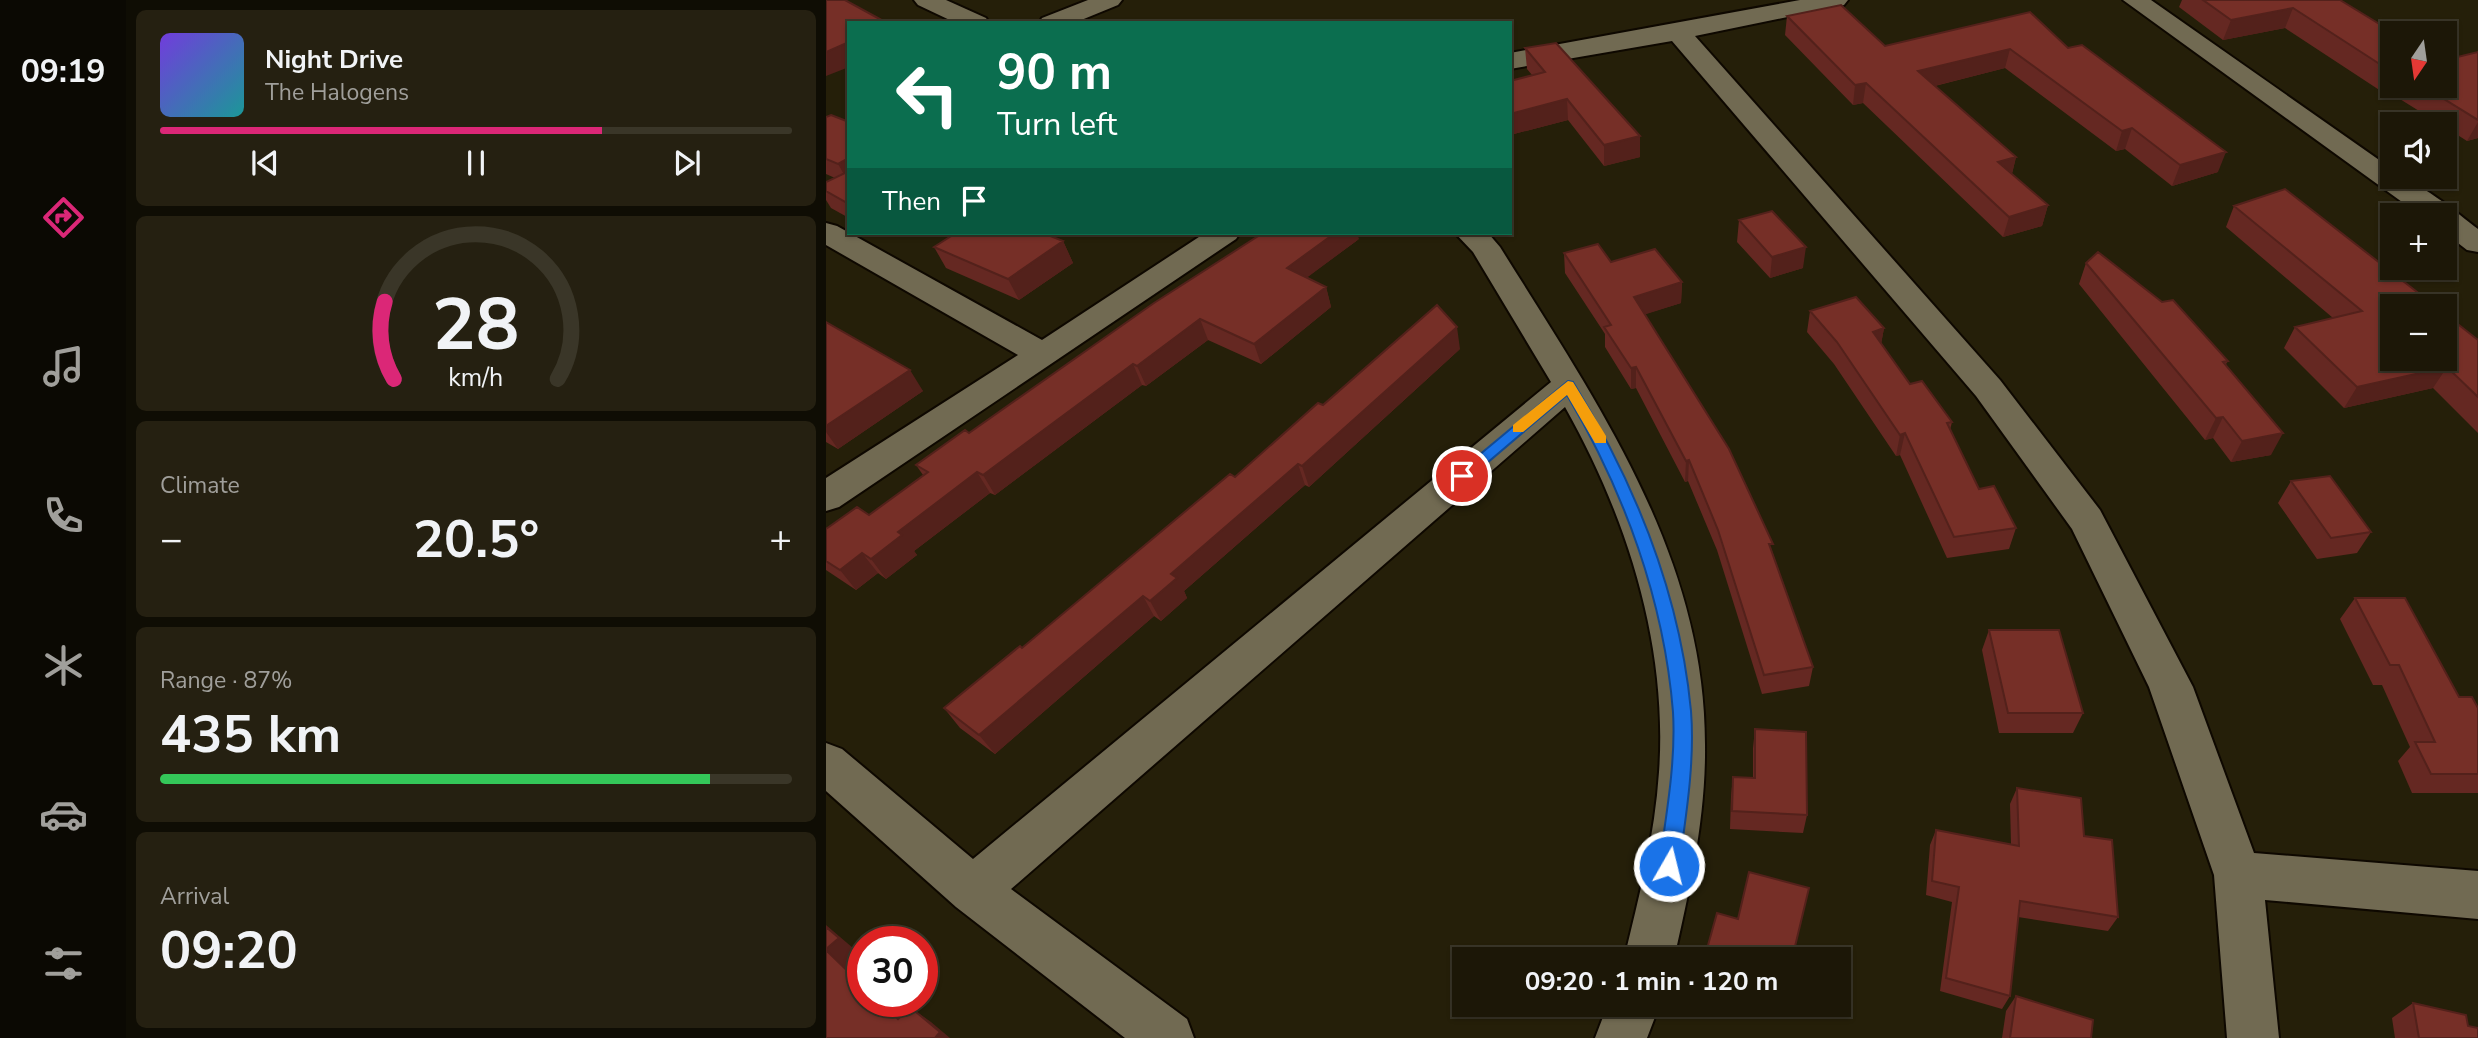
<!DOCTYPE html>
<html lang="en">
<head>
<meta charset="utf-8">
<style>
	body { margin:0; font-family:"Nunito Sans",sans-serif; background:#252011; color:#f1f3f6; height:100vh; display:flex; flex-direction:column; font-size:26px; white-space:nowrap }
	* { box-sizing:border-box; margin:0 }
	p { font-size:23px; color:#a09f9b }
	.icon { flex:none; width:38px; height:38px; fill:none; stroke:currentColor; stroke-width:2; stroke-linecap:round; stroke-linejoin:round }
	.map { position:relative; flex:1; overflow:hidden }
	.drawer { display:flex; flex-direction:column; gap:10px; padding:10px; background:#0f0d04; width:700px }
	.drawer>* { flex:none }
	.hud { position:absolute; left:21px; top:21px; width:665px; height:214px; border-radius:0px; box-shadow:0 2px 5px #0004,0 0 0 2px #3a3628; background:#0b6e4f; color:#fff; overflow:hidden }
	.needle { width:46px; rotate:193deg }
	.controls { position:absolute; left:1554px; top:21px; display:grid; gap:14px }
	.controls a { display:grid; place-items:center; width:77px; height:77px; border-radius:0px; background:#1c1707; box-shadow:0 2px 5px #0004,0 0 0 2px #3a3628; font-size:35px }
	.speed { position:absolute; left:21px; top:926px; display:flex; gap:14px; font-size:35px; font-weight:700; text-align:center }
	.speed>* { display:grid; place-content:center; width:91px; height:91px; border-radius:50%; background:#1c1707; box-shadow:0 2px 5px #0004,0 0 0 2px #3a3628; line-height:1 }
	.speed .limit { border:10px solid #d22; background:#fff; color:#111 }
	.pin { position:absolute; display:grid; place-items:center; width:60px; height:60px; color:#fff; margin:-30px; border:4px solid #fff; border-radius:50%; box-shadow:0 2px 7px #0007 }
	.me { position:absolute; width:77px; margin:-38px; rotate:8deg; stroke-linejoin:round; filter:drop-shadow(0 0 5px #0008) }
	.turn { display:flex; align-items:center; gap:24px; height:147px; padding:0 35px; font-size:32px }
	.turn .icon { width:91px; height:91px; stroke-width:2.5 }
	.turn b { display:block; font-size:49px; line-height:60px }
	.then { display:flex; align-items:center; height:66px; padding:0 35px; background:#0003; gap:14px; font-size:26px }
	.big { font-size:52px; font-weight:700; line-height:1.1 }
	.drawer .tile { flex:1; display:flex; flex-direction:column; justify-content:center; gap:10px; min-width:0; padding:0 24px; border-radius:10px; background:#252011 }
	.drawer .dial { align-items:center; gap:0 }
	.dial svg { height:182px; overflow:visible; fill:none; stroke:#3a3628; stroke-width:7; stroke-linecap:round; text-anchor:middle }
	.dial text { fill:#f1f3f6; stroke:none }
	.song { display:flex; align-items:center; gap:21px }
	.cover { width:84px; height:84px; border-radius:10px; background:linear-gradient(135deg,hsl(260 70% 55%),hsl(180 70% 35%)) }
	.played { height:7px; border-radius:4px; background:linear-gradient(90deg,#db2777 70%,#3a3628 70%) }
	.keys { display:flex; justify-content:space-around; direction:ltr }
	.heat { display:flex; justify-content:space-between; align-items:center; font-size:38px; direction:ltr }
	.charge { height:10px; border-radius:5px; background:linear-gradient(90deg,#34c759 87%,#3a3628 0) }
	.trip { position:absolute; left:626px; top:947px; width:399px; height:70px; border-radius:0px; background:#1c1707; box-shadow:0 2px 5px #0004,0 0 0 2px #3a3628; font-weight:700; line-height:70px; text-align:center }
	main { display:flex; flex:1; min-height:0 }
	.tabs { display:flex; flex-direction:column; width:126px; justify-content:space-around; align-items:center; background:#0b0903; color:#a09f9b }
	.tabs .icon { width:49px; height:49px }
	.tabs .active { color:#db2777 }
	.tabs b { font-size:32px; color:#f1f3f6 }
	.map>svg:first-child { display:block }
</style>
</head>
<body>
<main>
<nav class="tabs">
<b>09:19</b>
<svg class="icon active" aria-label="directions" viewBox="0 0 24 24"><path d="M12 3l9 9-9 9-9-9zM9 14v-3h6M13 9l2 2-2 2"/></svg>
<svg class="icon" aria-label="music" viewBox="0 0 24 24"><path d="M9 18V5l10-2v13"/><circle cx="6" cy="18" r="3"/><circle cx="16" cy="16" r="3"/></svg>
<svg class="icon" aria-label="phone" viewBox="0 0 24 24"><path d="M5 4h4l2 5-3 2q2 4 5 5l2-3 5 2v4C11 20 4 13 5 4z"/></svg>
<svg class="icon" aria-label="climate" viewBox="0 0 24 24"><path d="M12 3v18M4 7l16 10M4 17L20 7"/></svg>
<svg class="icon" aria-label="car" viewBox="0 0 24 24"><path d="M5 17H2v-5l4-1 3-4h7l3 4 3 1v5h-3M9 17h6M6 11h13"/><circle cx="7" cy="17" r="2"/><circle cx="17" cy="17" r="2"/></svg>
<svg class="icon" aria-label="filters" viewBox="0 0 24 24"><path d="M4 7h16M4 17h16"/><circle cx="9" cy="7" r="2"/><circle cx="15" cy="17" r="2"/></svg>
</nav>
<section class="drawer">
<div class="tile">
<div class="song"><i class="cover"></i><div><b>Night Drive</b><p>The Halogens</p></div></div>
<div class="played"></div>
<div class="keys"><svg class="icon" aria-label="previous" viewBox="0 0 24 24"><path d="M18 5L8 12l10 7zM5 5v14"/></svg><svg class="icon" aria-label="pause" viewBox="0 0 24 24"><path d="M8 5v14M16 5v14"/></svg><svg class="icon" aria-label="next" viewBox="0 0 24 24"><path d="M6 5l10 7-10 7zM19 5v14"/></svg></div>
</div>
<div class="tile dial"><svg viewBox="0 0 100 80">
<path d="M14 69A42 42 0 1 1 86 69"/>
<path d="M14 69A42 42 0 0 1 10 35" stroke="#db2777"/>
<text x="50" y="56" font-size="32" font-weight="700">28</text>
<text x="50" y="72" font-size="11">km/h</text>
</svg></div>
<div class="tile"><p>Climate</p>
<div class="heat"><a>−</a><b class="big">20.5°</b><a>+</a></div>
</div>
<div class="tile"><p>Range · 87%</p><b class="big">435 km</b><div class="charge"></div></div>
<div class="tile"><p>Arrival</p><b class="big">09:20</b></div>
</section>
<div class="map">
<svg width="1652" height="1038" viewBox="0 0 1652 1038">
	<rect width="100%" height="100%" fill="#251f09"/>
	<g fill="none" stroke-linecap="round" stroke-linejoin="round">
		<!-- minor casing -->
		<g stroke="#0e0800" stroke-width="4">
			<path id="minor" d="M88 0H120L160 18 163 23H130L92 5Z
				M262 0H296L292 5 248 23H213L216 18Z
				M974 0H1022L1018 5 1010 7 869 36 1174 380 1274 510 1367 687 1428 853 1652 871V919L1439 900 1453 1038H1401L1388 875 1323 687 1246 529 1150 396 846 41 684 69V53Z
				M1297 0H1325L1566 169V177C1590 177 1632 214 1652 229V252L1641 250 1619 233V215H1594Z
				M0 223 11 226 216 340 379 233H414L410 239 13 507 0 511V478L192 355 0 245Z
				M629 233H662L674 247C770 401 879 555 879 744 880 817 864 888 848 959H798C813 897 829 835 833 772 842 645 801 517 739 407L185 889 361 1019 368 1038H299L130 907 0 791V743L16 749 147 859 725 382 647 252Z
				M782 1004H834L821 1038H769Z"/>
		</g>
		<!-- minor -->
		<use href="#minor" fill="#716a52" fill-rule="evenodd"/>
	</g>
	<!-- wall -->
	<path fill="#652822" d="M1356 0H1514L1566 33V86H1619L1652 52V138L1641 141 1619 127V124H1614L1569 96 1564 97 1459 28 1397 40 1353 7Z
		M961 16 1059 46 1242 48 1392 172 1346 186 1299 149 1290 151 1179 68 1109 86 1190 157 1186 174 1222 205 1216 226 1177 237 1037 103 1027 105 959 35Z
		M699 48 814 136V157L778 166 742 120 684 135V81L706 75 701 69Z
		M0 117 23 122V218L5 208 0 200V182L9 178 0 174Z
		M1408 206 1652 340V433L1607 388 1518 408 1458 348 1469 327 1507 318 1400 227Z
		M913 220 977 268 944 278 911 242Z
		M533 239 481 277 500 287 505 307 435 364 382 340 320 386 316 385 169 495 164 493 88 551 91 555 60 579 52 573 30 590 0 570V529L43 515 97 475 90 465 143 433Z
		M237 241 247 263 193 300 120 268 108 247Z
		M738 253 785 262 856 282 855 303 819 314 946 551 987 667 983 686 936 694 891 550 862 481 859 482 810 388 805 389 779 347V334L739 273Z
		M1260 263 1402 361 1400 364 1445 455 1405 462 1387 438 1379 440 1253 284Z
		M984 311 1058 328 1055 344 1084 384 1126 422 1124 430 1153 489 1190 528 1183 549 1121 558 1074 455 1070 456 1008 364 981 332Z
		M0 322 97 391 12 449 0 442Z
		M634 349 483 487 479 485 358 591 361 598 335 621 328 616 169 754 134 728 118 708 196 648 409 477 497 405Z
		M1465 481 1545 532 1531 553 1491 559 1452 503Z
		M1529 598 1633 697 1652 708V793H1586L1572 761 1584 747 1556 685H1547L1514 619Z
		M1163 630 1257 713 1247 733H1173L1156 650Z
		M929 729 981 815 977 833 904 829 905 796 907 777 927 778V748Z
		M1191 788 1258 836 1292 917 1282 931 1192 917 1184 996 1176 1009 1114 991 1126 902 1100 895 1104 845 1110 830 1185 844 1184 804Z
		M1190 996 1265 1038H1176L1180 1011Z
		M1587 1003 1642 1026 1652 1038H1569L1566 1018Z"/>
	<!-- shaded-wall -->
	<path fill="#53211b" d="M1467 8 1459 28 1397 40 1405 20Z
		M23 42V67L0 76V52Z
		M1184 49 1179 68 1088 91 1092 71Z
		M1040 83 1037 103 1027 105 1029 85Z
		M1570 86H1574L1569 96 1564 97Z
		M741 99 742 120 684 135V114Z
		M1652 122V138L1641 141Z
		M1306 128 1299 149 1290 151 1296 131Z
		M814 136V157L778 166V145Z
		M1400 152 1392 172 1346 186 1354 165Z
		M1190 157 1185 177 1172 162Z
		M23 158V183L12 164Z
		M1222 205 1216 226 1177 237 1183 217Z
		M509 233H531L533 239 467 288 461 268Z
		M237 241 247 263 193 300 182 279Z
		M980 247 977 268 944 278 946 257Z
		M856 282 855 303 808 318V297Z
		M500 287 505 307 435 364 428 344Z
		M374 319 382 340 320 386 311 366Z
		M631 327 634 349 483 487 476 466Z
		M1058 328 1054 350 1047 332Z
		M307 364 316 385 169 495 157 475Z
		M810 367V388L805 389V368Z
		M1621 367 1607 388 1518 408 1531 387Z
		M84 370 97 391 12 449 0 432V426Z
		M1397 417 1387 438 1379 440 1390 418Z
		M1079 433 1074 455 1070 456 1074 435Z
		M1457 433 1445 455 1405 462 1416 441Z
		M863 460 862 481 859 482 860 461Z
		M472 464 479 485 358 591 361 598 335 621 324 601 345 574Z
		M151 472 164 493 88 551 91 555 60 579 45 559 72 532Z
		M36 553 52 573 30 590 14 570Z
		M317 596 328 616 169 754 153 735Z
		M0 925 34 954 21 965 37 980V986L0 950Z
		M53 1001H58L92 1034 72 1019Z
		M84 1007 105 1022 124 1038H109Z"/>
	<!-- building -->
	<path fill="#762f27" stroke="#53211b" stroke-width="2" d="M0 0H19L61 23H23V42L0 52Z
		M1377 0H1514L1568 33H1566V72L1467 8 1405 20Z
		M1015 5 1059 46 1204 12 1242 48 1256 45 1400 152 1354 165 1306 128 1296 131 1184 49 1092 71 1190 157 1172 162 1222 205 1183 217 1040 83 1029 85 961 16Z
		M730 43 814 136 778 145 741 99 684 114V81L719 72 699 48Z
		M1652 52V120L1597 86H1619V60Z
		M5 115 23 122V158L12 164 0 159V117Z
		M23 171V204L0 191V182Z
		M1459 189 1609 306H1566V359H1619V314L1652 340V397L1621 367 1531 387 1469 327 1536 311 1408 206Z
		M946 211 980 247 946 257 913 220Z
		M130 233H217L237 241 182 279 108 247Z
		M437 233H509L461 268 500 287 428 344 374 319 311 366 307 364 157 475 151 472 72 532 76 535 45 559 36 553 14 570 0 561V529L31 507 43 515 102 472 90 465 139 430 143 433 328 303Z
		M772 244 785 262 829 249 856 282 808 297 903 449 947 544H943L987 667 938 675 892 530 863 460 860 461 810 367 805 368 778 327 785 325 738 253Z
		M1272 252 1336 302 1347 300 1402 361 1397 362 1457 433 1416 441 1397 417 1390 418 1260 263Z
		M1030 297 1058 328 1047 332 1084 384 1096 381 1126 422 1121 423 1153 489 1168 486 1190 528 1128 537 1079 433 1074 435 1011 342 984 311Z
		M611 305 631 327 476 466 472 464 345 574 351 578 324 601 317 596 153 735 118 708 194 646 196 648 404 474 409 477 492 403 497 405Z
		M0 322 84 370 0 426Z
		M1504 476 1545 532 1505 538 1465 481Z
		M1529 598H1579L1633 697H1646L1652 708V774H1605L1589 742H1609L1573 665H1564Z
		M1163 630H1233L1257 713H1182Z
		M929 729 980 732 981 815 906 811 907 777 929 778Z
		M1191 788 1255 798 1258 836 1286 840 1292 917 1194 901 1184 996 1120 978 1133 887 1106 881 1110 830 1193 846Z
		M923 872 983 888 966 959H889L879 956 891 913 912 919Z
		M0 927 13 938 0 949Z
		M0 950 37 986V1001H53L72 1019 84 1007 114 1032 109 1038H0Z
		M1190 996 1267 1020 1265 1038H1184Z
		M1587 1003 1640 1015 1642 1026 1652 1028V1038H1593Z"/>
	<!-- route -->
	<path fill="#1a73e8" stroke="#114b97" stroke-width="2" d="M742 381 747 382C809 483 854 594 865 711 869 762 860 816 853 866L850 872 843 875 836 872 833 866C840 816 850 762 847 712 838 600 798 491 741 395L641 480 636 481 628 476Z"/>
	<!-- slow -->
	<path fill="#f59e0b" d="M742 381 747 382 780 436V443H769L741 395 697 432H687V425Z"/>
</svg>
<div class="controls">
<a><svg class="needle" viewBox="-14 -14 28 28"><path d="M0-13l5 13h-10z" fill="#e53935"/><path d="M0 13l5-13h-10z" fill="#a09f9b"/></svg></a>
<a><svg class="icon" aria-label="sound" viewBox="0 0 24 24"><path d="M4 9h4l5-4v14l-5-4H4zM17 9q2 3 0 6"/></svg></a>
<a>+</a>
<a>−</a>
</div>
<div class="speed"><div class="limit">30</div></div>
<div class="pin" style="left:636px;top:476px;background:#d93025"><svg class="icon" aria-label="arrive" viewBox="0 0 24 24"><path d="M6 21V4h12l-3 4 3 4H6"/></svg></div>
<svg class="me" style="left:843px;top:866px" viewBox="-20 -20 40 40"><circle r="17" fill="#1a73e8" stroke="#fff" stroke-width="3"/><path d="M0-11L8 9 0 5-8 9z" fill="#fff"/></svg>
<div class="trip">09:20 · 1 min · 120 m</div>
<div class="hud">
<div class="turn"><svg class="icon" aria-label="left" viewBox="0 0 24 24"><path d="M17 20v-9H6M10 6l-5 5 5 5"/></svg><div><b>90 m</b>Turn left</div></div>
<div class="then">Then<svg class="icon" aria-label="arrive" viewBox="0 0 24 24"><path d="M6 21V4h12l-3 4 3 4H6"/></svg></div>
</div>
</div>
</main>
</body>
</html>
